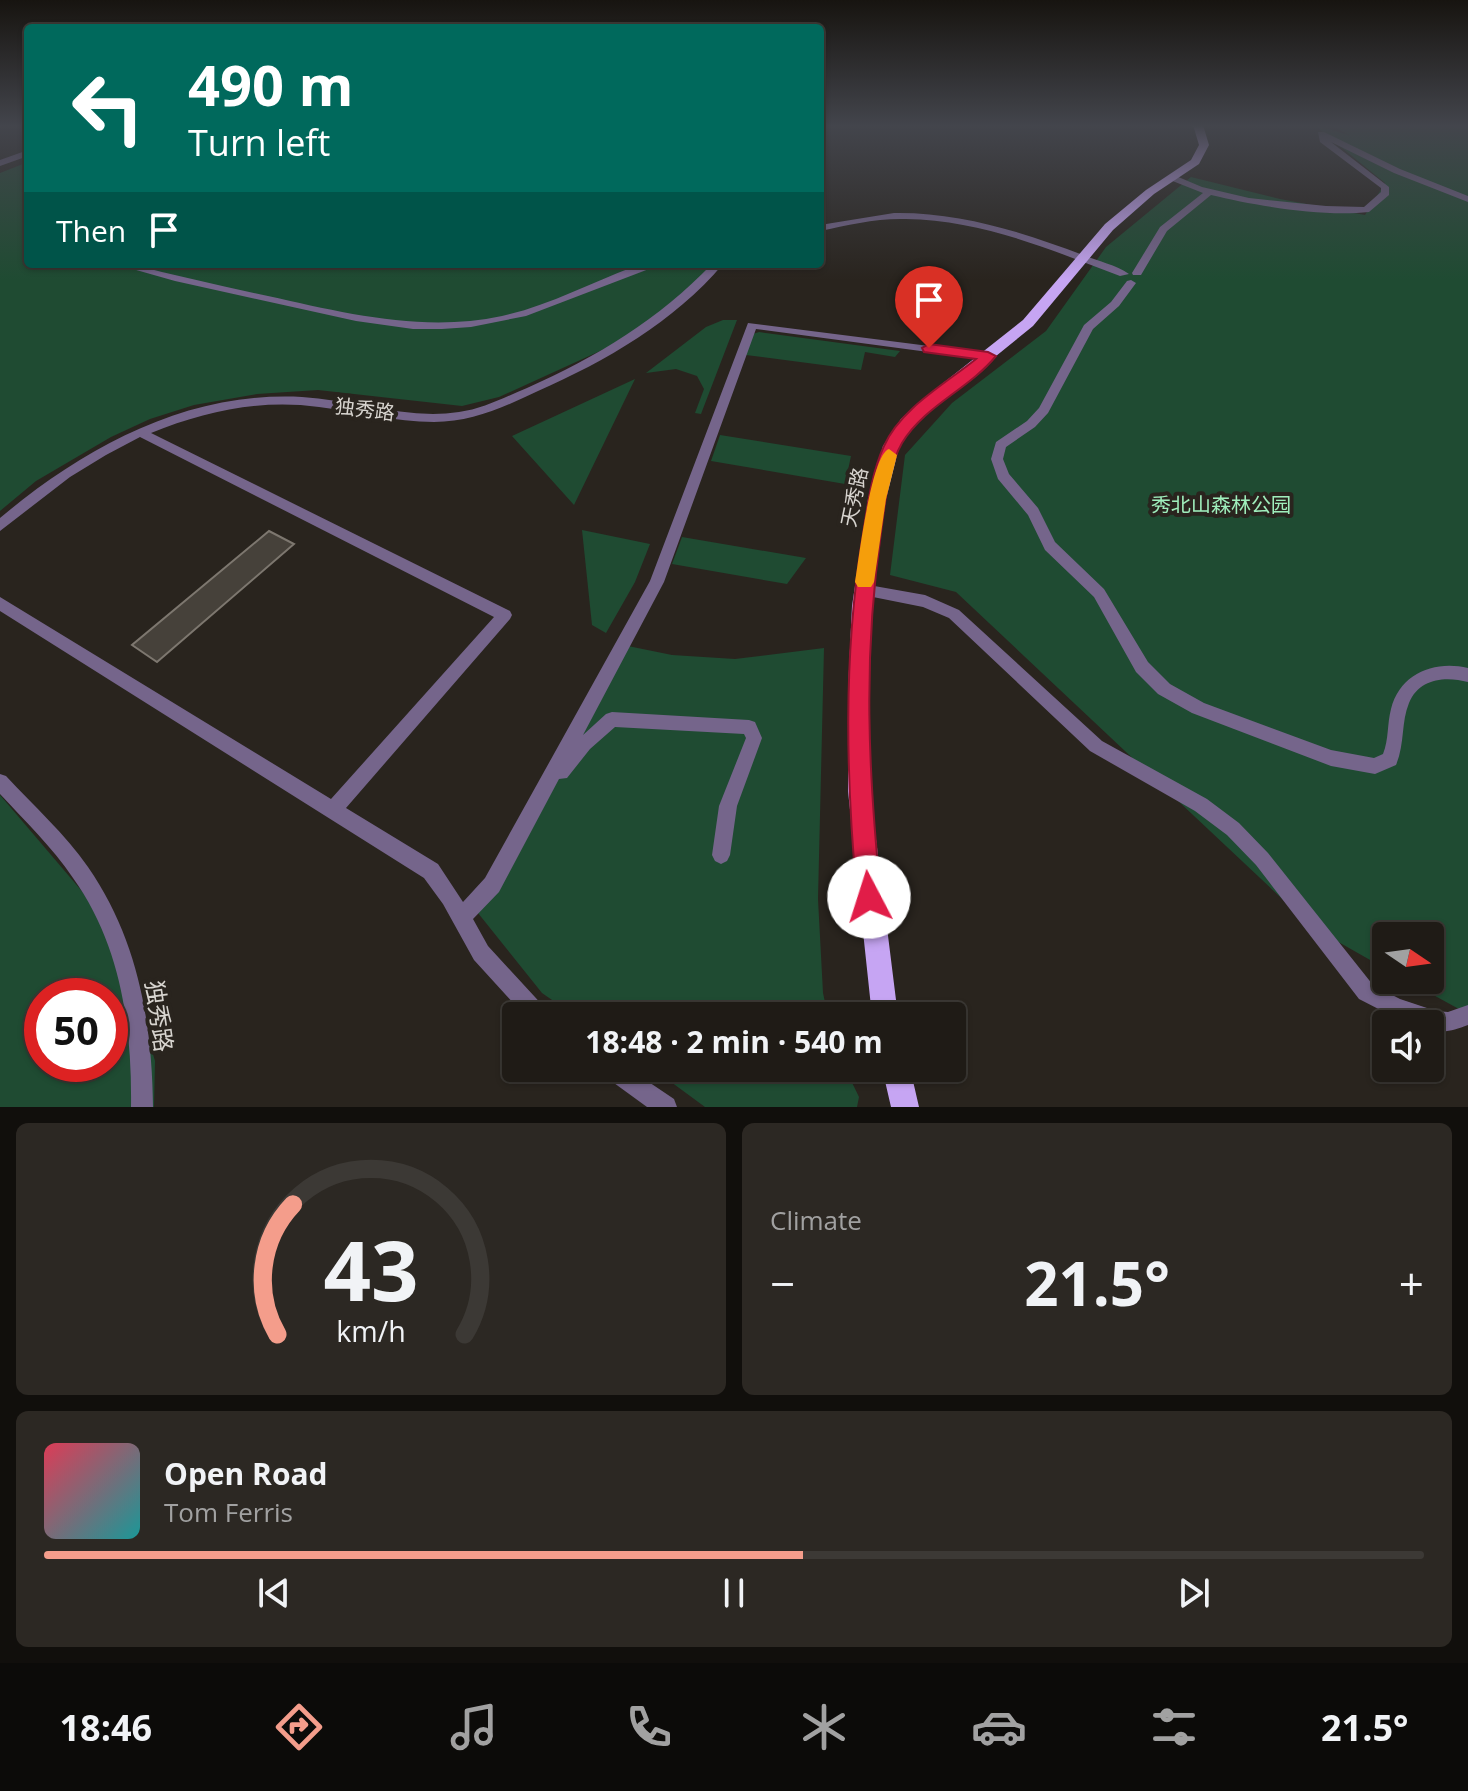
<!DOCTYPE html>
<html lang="en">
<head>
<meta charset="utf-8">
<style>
	body { margin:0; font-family:"Open Sans","Noto Sans SC",sans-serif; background:#2c2823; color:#f1f3f6; height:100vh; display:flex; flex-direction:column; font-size:30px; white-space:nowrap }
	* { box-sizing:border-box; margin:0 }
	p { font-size:26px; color:#a1a1a1 }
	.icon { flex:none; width:44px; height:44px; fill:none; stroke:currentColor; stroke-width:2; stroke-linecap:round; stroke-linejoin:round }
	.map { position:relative; height:1107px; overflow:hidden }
	.drawer { display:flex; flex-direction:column; gap:16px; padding:16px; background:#110f0c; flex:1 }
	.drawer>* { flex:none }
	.banner { position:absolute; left:24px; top:24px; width:800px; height:244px; border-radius:8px; box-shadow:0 2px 6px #0004,0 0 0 2px #3c3935; background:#00695c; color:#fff; overflow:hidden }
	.needle { width:52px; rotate:103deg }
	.buttons { position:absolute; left:1372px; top:922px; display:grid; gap:16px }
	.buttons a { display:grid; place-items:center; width:72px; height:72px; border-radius:8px; background:#1f1b16; box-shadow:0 2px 6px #0004,0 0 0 2px #3c3935; font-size:40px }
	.speed { position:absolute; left:24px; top:978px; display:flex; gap:16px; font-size:40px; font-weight:700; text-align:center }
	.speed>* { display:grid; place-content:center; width:104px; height:104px; border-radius:50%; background:#1f1b16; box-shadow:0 2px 6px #0004,0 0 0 2px #3c3935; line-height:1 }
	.speed .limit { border:12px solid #d22; background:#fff; color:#111 }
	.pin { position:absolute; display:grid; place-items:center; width:68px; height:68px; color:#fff; margin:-82px -34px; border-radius:50% 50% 50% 0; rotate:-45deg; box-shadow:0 0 8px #0007 }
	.pin .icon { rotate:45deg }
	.me { position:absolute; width:88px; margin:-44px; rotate:355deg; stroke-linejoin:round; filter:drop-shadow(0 0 6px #0008) }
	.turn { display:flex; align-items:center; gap:28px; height:168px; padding:0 32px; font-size:36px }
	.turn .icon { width:104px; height:104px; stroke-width:2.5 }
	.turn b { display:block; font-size:56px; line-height:68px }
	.then { display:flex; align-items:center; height:76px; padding:0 32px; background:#0003; gap:16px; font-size:30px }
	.big { font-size:60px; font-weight:700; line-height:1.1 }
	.drawer .tile { flex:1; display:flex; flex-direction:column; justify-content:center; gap:12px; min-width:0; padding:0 28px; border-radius:12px; background:#2c2823 }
	.drawer .dial { align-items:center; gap:0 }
	.dial svg { height:208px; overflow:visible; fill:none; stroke:#3c3935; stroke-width:7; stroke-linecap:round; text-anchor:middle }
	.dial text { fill:#f1f3f6; stroke:none }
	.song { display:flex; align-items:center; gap:24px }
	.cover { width:96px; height:96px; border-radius:12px; background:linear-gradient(135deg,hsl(350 70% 55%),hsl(180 70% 35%)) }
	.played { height:8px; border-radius:4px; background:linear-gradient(90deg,#f49d8b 55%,#3c3935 55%) }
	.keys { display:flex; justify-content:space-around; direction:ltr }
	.heat { display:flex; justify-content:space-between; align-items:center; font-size:44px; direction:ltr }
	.drawer .tiles { flex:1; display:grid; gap:16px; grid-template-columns:1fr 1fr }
	.tile:last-child { grid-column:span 2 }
	.trip { position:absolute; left:502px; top:1002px; width:464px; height:80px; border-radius:8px; background:#1f1b16; box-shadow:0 2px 6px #0004,0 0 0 2px #3c3935; font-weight:700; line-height:80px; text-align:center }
	.dock { display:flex; height:128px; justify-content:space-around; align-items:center; background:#0c0b09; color:#a1a1a1 }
	.dock .icon { width:56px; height:56px }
	.dock .on { color:#f49d8b }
	.dock b { font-size:36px; color:#f1f3f6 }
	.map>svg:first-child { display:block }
</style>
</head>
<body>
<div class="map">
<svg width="1468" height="1107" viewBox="0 0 1468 1107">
	<rect width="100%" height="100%" fill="#29241e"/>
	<!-- green -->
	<path fill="#1f4b32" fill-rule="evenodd" d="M1314 125 1349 135 1330 125H1468V1014L1406 980H1430V936H1386V969L1312 927 956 592 890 575 905 455 952 403 1046 331 1106 247 1191 177 1280 199 1365 215 1385 183Z
		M28 162V264H716L648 322 611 346 499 397 462 406 318 390 257 394 194 405 150 419 111 437 36 481 0 511V173Z
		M723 320H737L701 414 695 413 704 389 697 376 676 369 646 373 706 327Z
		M759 332 900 351 895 357 865 352 861 370 746 355 753 334Z
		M635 379 574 505 512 436Z
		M720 435 851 456 845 484 711 461Z
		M582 530 650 544 635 582 606 633 592 625Z
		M682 537 806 558 787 584 672 564Z
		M623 645 672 655 735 659 824 648 818 899 823 993 828 1016H575L542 993 474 908Z
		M0 795 86 896 106 927 141 1013 155 1061 154 1107H0ZM42 996H110V1064H42Z
		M652 1068H845L859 1097 857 1107H705Z"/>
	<!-- building -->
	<path fill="#46413a" stroke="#7d776f" stroke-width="2" d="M269 531 294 544 157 662 132 645Z"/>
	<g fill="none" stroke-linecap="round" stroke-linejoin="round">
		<!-- minor -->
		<path fill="#75658b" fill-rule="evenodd" d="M1318 132H1324L1400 169 1468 196V202L1394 173 1331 142 1389 187V195L1369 212C1322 217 1257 206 1211 195L1167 231 1141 275H1133L1132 273 1160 227 1203 193 1170 180V176H1176L1202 187 1249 198 1326 206 1364 207 1381 192V188L1320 142Z
			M28 150V156L0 166V160Z
			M894 213C960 212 1022 232 1083 255 1098 261 1116 265 1129 274L1120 276C1051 250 982 220 906 219 877 218 848 225 820 231V225Z
			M115 264H131C176 276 222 286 268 296 345 313 423 333 502 316 548 306 590 283 633 267L646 264H662L526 316 471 327 442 329H413L356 321 175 281Z
			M712 264H723C674 322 606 361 538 391 504 407 472 422 434 422 395 422 357 412 319 407 261 399 205 411 151 433L510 611 512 615 510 619 346 808 438 864 463 902 485 878 650 581 748 323 992 354 994 356 988 360 756 329 664 582 583 735 606 714 612 712 749 720 755 722 762 738 737 806 730 855 727 861 721 864 715 861 712 855 719 806 746 738 744 734 615 727 590 749 567 778 559 779 499 892 473 919 488 946 546 1009 549 1016H525L474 960 443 904 424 878 0 611V597L331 799 494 617 140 437 106 455 70 477 0 531V518C85 447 187 391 302 397 354 400 406 420 459 412 483 409 505 397 527 388 597 357 659 319 712 264Z
			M1131 280 1136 283 1119 306 1093 329 1048 413 1035 427 1006 447 1003 459 1009 474 1038 508 1055 542 1104 589 1148 662 1170 684 1204 703 1331 750 1374 758 1383 754C1389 739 1387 724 1391 709 1400 673 1435 660 1468 668V682C1446 676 1419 678 1409 703 1401 722 1405 744 1396 765L1375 774 1331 766 1192 713 1158 694 1136 672 1094 597 1045 550 1028 515 998 479 991 459 996 442 1027 421 1039 408 1084 325 1111 302 1127 281Z
			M863 584 925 595 959 610 1102 741 1207 799 1239 823 1268 853 1373 985 1400 999 1436 1011 1448 1012 1468 1005V1025C1454 1030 1444 1034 1430 1029V1024H1414L1396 1018 1359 999 1256 865 1227 835 1195 811 1090 751 949 618 923 607 858 594 856 590 858 586Z
			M0 774 6 776C34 806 65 834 88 867 138 939 152 1022 153 1107H131C132 1026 121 945 73 878 52 847 25 821 0 794Z
			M599 1068H628L674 1099 677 1107H647L603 1075Z"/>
		<!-- major -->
		<path fill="#c6a5f3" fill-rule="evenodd" d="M1193 125H1203L1209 145 1199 164 1154 194 1113 230 1033 326 933 407 913 427 899 447 886 499 870 606 868 690 870 791 898 1016H872L848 791V690L852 606 868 499 883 446 901 419 923 399 1023 320 1105 224 1146 190 1191 160 1199 145Z
			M882 1068H910L919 1107H891Z"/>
	</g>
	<!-- sky -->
	<linearGradient id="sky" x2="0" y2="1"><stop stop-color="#171410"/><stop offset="0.45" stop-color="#43454c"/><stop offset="1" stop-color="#43454c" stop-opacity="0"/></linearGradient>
	<rect width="1468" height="280" fill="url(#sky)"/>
	<!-- route -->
	<path fill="#e11d48" stroke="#92132f" stroke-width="2" d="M929 344 988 352 996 356C969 389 924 406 902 443 888 467 885 504 881 532 863 658 868 771 881 897L877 906 869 910 860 906 857 897C846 778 843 659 862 540 867 510 871 474 884 446 900 409 945 384 976 359L924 352 922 348Z"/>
	<!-- slow -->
	<path fill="#f59e0b" d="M889 449 897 455 886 499 874 582 871 587H858L855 582C859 559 871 455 889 449Z"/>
	<g text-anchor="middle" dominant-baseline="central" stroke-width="8" stroke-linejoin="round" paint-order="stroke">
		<!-- street labels -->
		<g font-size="20" fill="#d7d4cf" stroke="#29241e">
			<text transform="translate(365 409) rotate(7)">独秀路</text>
			<text transform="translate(854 497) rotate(-78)">天秀路</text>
		</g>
		<!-- park labels -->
		<g font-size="20" fill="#9feebc" stroke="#29241e">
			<text x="1221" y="504">秀北山森林公园</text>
		</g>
		<!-- near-street labels -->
		<g font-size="24" fill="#d7d4cf" stroke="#29241e">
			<text transform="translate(160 1016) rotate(82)">独秀路</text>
		</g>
	</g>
</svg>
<div class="buttons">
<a><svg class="needle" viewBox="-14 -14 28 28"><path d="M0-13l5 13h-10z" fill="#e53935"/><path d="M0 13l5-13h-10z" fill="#a1a1a1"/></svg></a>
<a><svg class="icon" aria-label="sound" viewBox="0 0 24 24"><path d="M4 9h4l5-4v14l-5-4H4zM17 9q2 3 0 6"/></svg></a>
</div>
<div class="speed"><div class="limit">50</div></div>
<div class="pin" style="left:929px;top:348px;background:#d93025"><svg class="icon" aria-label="arrive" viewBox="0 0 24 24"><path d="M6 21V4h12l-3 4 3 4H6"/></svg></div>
<svg class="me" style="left:869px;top:897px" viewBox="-20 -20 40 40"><circle r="19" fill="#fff"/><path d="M0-13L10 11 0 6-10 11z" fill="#e11d48"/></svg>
<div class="trip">18:48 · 2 min · 540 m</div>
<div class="banner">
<div class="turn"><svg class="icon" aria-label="left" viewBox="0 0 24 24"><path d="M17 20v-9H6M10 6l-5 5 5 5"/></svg><div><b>490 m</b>Turn left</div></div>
<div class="then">Then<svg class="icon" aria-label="arrive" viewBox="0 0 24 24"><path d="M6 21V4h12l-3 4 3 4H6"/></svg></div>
</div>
</div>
<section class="drawer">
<div class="tiles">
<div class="tile dial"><svg viewBox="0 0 100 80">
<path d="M14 69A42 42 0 1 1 86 69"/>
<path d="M14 69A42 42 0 0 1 20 19" stroke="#f49d8b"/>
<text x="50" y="56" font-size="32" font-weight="700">43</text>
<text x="50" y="72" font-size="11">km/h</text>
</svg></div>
<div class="tile"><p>Climate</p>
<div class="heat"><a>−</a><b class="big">21.5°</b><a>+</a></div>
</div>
<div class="tile">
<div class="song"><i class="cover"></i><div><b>Open Road</b><p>Tom Ferris</p></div></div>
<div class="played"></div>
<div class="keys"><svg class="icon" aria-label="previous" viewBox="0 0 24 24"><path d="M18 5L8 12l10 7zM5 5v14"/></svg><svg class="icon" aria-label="pause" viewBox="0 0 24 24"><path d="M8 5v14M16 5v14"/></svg><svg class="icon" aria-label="next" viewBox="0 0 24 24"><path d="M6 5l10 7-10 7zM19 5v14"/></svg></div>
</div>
</div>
</section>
<nav class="dock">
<b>18:46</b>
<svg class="icon on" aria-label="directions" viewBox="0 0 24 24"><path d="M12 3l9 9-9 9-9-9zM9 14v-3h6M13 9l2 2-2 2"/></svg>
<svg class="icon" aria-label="music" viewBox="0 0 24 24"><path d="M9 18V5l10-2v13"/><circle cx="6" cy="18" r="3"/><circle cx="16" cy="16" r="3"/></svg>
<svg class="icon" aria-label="phone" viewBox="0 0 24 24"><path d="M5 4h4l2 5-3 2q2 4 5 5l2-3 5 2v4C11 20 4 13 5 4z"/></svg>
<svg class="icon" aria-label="climate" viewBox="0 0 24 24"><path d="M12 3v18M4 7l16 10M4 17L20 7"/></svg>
<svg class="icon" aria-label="car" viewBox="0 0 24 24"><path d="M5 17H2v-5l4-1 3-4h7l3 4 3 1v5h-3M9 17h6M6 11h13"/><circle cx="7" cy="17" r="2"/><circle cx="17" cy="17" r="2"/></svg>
<svg class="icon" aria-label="filters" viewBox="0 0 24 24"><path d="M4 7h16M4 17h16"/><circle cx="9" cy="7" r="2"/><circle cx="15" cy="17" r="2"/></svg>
<b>21.5°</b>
</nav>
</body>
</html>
